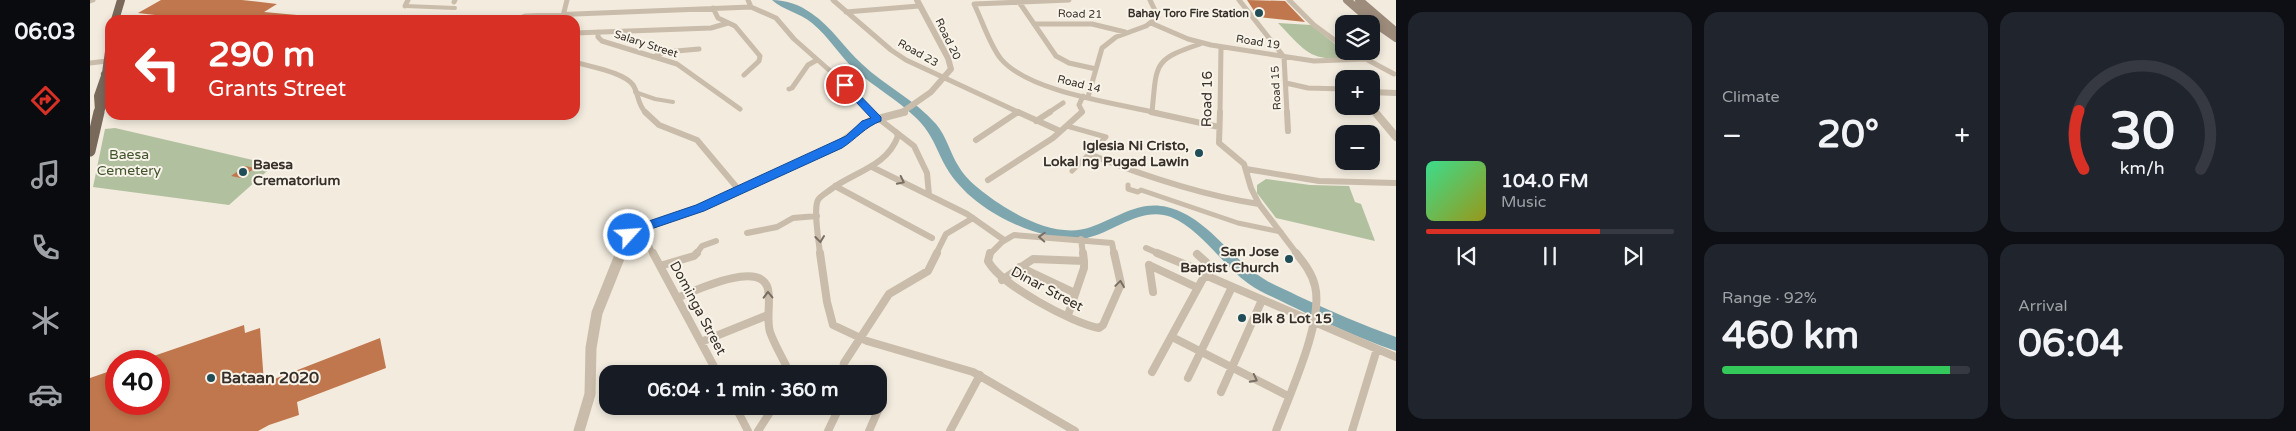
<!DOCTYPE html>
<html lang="en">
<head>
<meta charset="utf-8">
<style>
	body { margin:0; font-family:"Varela Round",sans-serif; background:#20242c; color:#f1f3f6; height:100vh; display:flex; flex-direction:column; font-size:19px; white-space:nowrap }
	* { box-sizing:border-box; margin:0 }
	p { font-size:16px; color:#9ea1a6 }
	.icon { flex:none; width:28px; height:28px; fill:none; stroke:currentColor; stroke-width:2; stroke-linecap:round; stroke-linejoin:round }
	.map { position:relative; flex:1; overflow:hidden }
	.panel { display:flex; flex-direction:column; gap:12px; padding:12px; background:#0d0f14; width:900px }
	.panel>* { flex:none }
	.banner { position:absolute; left:15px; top:15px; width:475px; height:105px; border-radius:15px; box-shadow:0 2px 8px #0003; background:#d93025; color:#fff; overflow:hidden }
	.fabs { position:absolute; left:1245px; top:15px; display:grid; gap:10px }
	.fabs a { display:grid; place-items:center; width:45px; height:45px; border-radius:10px; background:#171b24; box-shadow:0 2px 8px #0003; font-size:25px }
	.speed { position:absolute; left:15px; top:350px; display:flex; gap:10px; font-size:25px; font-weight:700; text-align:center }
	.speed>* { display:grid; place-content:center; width:65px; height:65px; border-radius:50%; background:#171b24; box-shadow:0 2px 8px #0003; line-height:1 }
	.speed .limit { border:8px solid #d22; background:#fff; color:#111 }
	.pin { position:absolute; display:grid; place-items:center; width:42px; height:42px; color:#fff; margin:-21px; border:2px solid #fff; border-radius:50%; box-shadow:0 1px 5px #0007 }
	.me { position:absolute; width:55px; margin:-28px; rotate:64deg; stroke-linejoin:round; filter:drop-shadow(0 0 4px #0008) }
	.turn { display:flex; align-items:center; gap:18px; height:105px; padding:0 20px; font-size:22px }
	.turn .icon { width:65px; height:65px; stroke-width:2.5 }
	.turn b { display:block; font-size:35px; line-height:42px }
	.big { font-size:38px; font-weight:700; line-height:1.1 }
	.panel .widget { flex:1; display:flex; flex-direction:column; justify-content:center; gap:8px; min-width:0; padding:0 18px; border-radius:15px; background:#20242c }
	.panel .dial { align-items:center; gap:0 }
	.dial svg { height:130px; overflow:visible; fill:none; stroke:#363941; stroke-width:7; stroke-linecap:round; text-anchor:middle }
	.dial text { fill:#f1f3f6; stroke:none }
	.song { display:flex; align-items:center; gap:15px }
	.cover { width:60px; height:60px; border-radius:8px; background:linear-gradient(135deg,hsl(150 70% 55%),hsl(60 70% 35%)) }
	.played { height:5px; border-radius:2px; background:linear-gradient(90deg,#d93025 70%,#363941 70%) }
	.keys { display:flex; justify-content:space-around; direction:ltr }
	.heat { display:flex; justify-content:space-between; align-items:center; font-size:28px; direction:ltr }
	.charge { height:8px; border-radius:4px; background:linear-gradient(90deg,#34c759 92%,#363941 0) }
	.panel .tiles { flex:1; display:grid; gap:12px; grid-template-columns:repeat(3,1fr) }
	.widget:first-child { grid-row:span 2 }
	.trip { position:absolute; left:509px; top:365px; width:288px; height:50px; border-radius:15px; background:#171b24; box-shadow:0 2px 8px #0003; font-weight:700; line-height:50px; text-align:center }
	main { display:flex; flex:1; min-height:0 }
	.dock { display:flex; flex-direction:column; width:90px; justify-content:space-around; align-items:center; background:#090b0e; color:#9ea1a6 }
	.dock .icon { width:35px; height:35px }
	.dock .selected { color:#d93025 }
	.dock b { font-size:22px; color:#f1f3f6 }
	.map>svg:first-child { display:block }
</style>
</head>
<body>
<main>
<nav class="dock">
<b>06:03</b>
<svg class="icon selected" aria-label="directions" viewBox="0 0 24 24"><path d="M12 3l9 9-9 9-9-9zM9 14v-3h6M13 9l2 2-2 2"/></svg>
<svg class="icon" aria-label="music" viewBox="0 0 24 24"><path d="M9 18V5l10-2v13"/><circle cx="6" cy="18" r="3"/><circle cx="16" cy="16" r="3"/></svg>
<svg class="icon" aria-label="phone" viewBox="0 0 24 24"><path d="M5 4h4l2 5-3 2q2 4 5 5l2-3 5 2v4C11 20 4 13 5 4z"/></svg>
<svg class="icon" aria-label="climate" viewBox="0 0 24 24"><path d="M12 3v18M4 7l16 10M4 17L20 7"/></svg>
<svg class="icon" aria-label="car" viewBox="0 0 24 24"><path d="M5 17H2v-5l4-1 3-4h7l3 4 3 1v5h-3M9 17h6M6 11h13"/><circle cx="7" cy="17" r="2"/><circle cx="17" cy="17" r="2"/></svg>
</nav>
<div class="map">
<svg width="1306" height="431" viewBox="0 0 1306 431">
	<rect width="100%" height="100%" fill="#f2ebde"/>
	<!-- green -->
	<path fill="#b1c09e" d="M1188 23 1221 25 1254 51 1265 57C1220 62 1218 54 1188 23Z
		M25 128 184 165 139 205 3 187 15 129Z
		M1176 179 1220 185 1259 186 1265 202 1271 204 1285 241 1186 218 1167 193V185Z"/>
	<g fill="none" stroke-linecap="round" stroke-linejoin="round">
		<!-- river -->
		<path fill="#7ea6ae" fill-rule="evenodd" d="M682 0C696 0 710 5 721 13 742 27 754 48 772 64 795 86 825 100 846 124 857 137 860 153 869 167 875 177 884 185 893 192 920 213 966 240 1001 227 1026 218 1050 200 1077 207 1118 217 1139 258 1174 279 1185 286 1197 290 1208 296 1240 311 1273 325 1306 337V351C1268 338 1232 321 1197 304 1184 297 1171 293 1159 284 1132 265 1112 230 1081 217 1051 206 1024 232 997 238 984 241 971 239 959 236 920 226 877 203 856 167 845 147 842 132 824 116 806 99 785 87 766 71 750 56 739 37 722 23 710 13 693 10 682 0Z"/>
	</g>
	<!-- building -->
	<path fill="#c1774d" d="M71 0H152L187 4 174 12 218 16V20H97L99 19 48 13Z
		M1157 0 1195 1 1215 22 1168 17Z
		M155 166 165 168 151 178 141 176Z
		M154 325 155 333 170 328 174 383 290 338 296 368 207 402 209 415 179 425 168 431H0V378L26 369V404H69V361L52 360Z"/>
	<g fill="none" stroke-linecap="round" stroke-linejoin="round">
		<!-- pedestrian-far1 -->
		<path stroke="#c9bcaa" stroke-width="4" d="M315 6 365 8
			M545 92 565 99 583 102"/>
		<!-- pedestrian -->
		<path stroke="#c9bcaa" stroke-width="5" d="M977 126 1016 137 982 171
			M1038 185V189L1048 192 1051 190 1148 223 1191 232"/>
		<!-- minor-far2 -->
		<path stroke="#c9bcaa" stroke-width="5" d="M658 0 661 7 686 18 704 39 747 77 781 113
			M743 0 801 50 816 60 930 113
			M979 0 884 4C892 20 900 46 911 59 939 92 1025 103 1067 113
			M1149 0 1194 57 1197 113
			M1199 0 1224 25 1254 47
			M0 1 3 0
			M364 2 365 0
			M929 2 966 56 979 63 1006 69
			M315 6 318 0
			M623 8 628 18 645 26 670 56 669 61 654 75
			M756 12 829 6
			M413 19 424 20
			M424 20 435 16 661 7
			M472 20 477 0
			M1061 23 1098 39 1121 45 1224 61 1276 59
			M944 24H1002L1035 32
			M508 32V37L512 41 587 64 650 109
			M485 33 621 28 638 23
			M1261 51 1304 74
			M563 57 575 52 609 49
			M485 62C500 67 534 72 543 85 549 94 547 104 556 113
			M0 63 17 61
			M1196 83 1218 88 1254 89
			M699 89 702 88 718 65 727 60
			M998 97 1012 48 1026 37 1056 26 1068 17 1060 0
			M1062 112C1067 64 1062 60 1110 44
			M958 113 973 103
			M991 113 992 111 989 105 993 96
			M1130 113 1131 47"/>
		<!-- minor-far1 -->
		<path stroke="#c9bcaa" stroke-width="6" d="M555 112 569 125 607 140 649 190
			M780 112 824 146 837 173 839 195
			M928 112 970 131
			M1061 112 1129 127
			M1130 112 1129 143 1154 164 1161 188 1169 204 1207 254
			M1197 112 1198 131
			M946 121 960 112
			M886 140 928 112
			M999 154C1054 176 1110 195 1169 204
			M782 167 877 214 914 240
			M1156 169 1229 181 1306 183
			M898 180 963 138 992 112
			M745 186 842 238
			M550 229 563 254
			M657 233 687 227 703 218 727 216
			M991 239 993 254
			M1056 248 1070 254
			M606 254 612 246 626 241
			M730 254C729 242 723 209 728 200 730 196 736 193 740 190 763 172 797 167 808 136L806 132
			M846 254 856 234 883 218
			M900 254 912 242 924 235 1022 243 1024 254"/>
		<!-- minor -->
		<path stroke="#c9bcaa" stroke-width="8" d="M563 253 628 374
			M730 253 737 302 743 325 777 341 883 372 985 431
			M900 253 898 261C911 285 982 323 1009 328L1013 325 1031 284 1024 253
			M1067 253 1116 273
			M1059 265 1108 288
			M1059 265 1063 292
			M570 266 604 256 607 253
			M930 267 985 293
			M1115 275 1306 357
			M912 280 943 259 994 261 993 253
			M587 298C604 291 671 259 678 289 681 303 676 318 680 332 685 346 694 360 700 374
			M978 315 994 268V261
			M1082 337 1198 396
			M611 342 678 315
			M1062 372 1116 273V262L1107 254
			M752 374 754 363 799 294 838 271 847 253
			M1098 378 1142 287
			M1131 392 1172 300
			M645 406 658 431
			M668 431 684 406
			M738 431 750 406
			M779 431 790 406 788 397
			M860 431 890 375
			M1186 431C1199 395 1234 322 1225 286 1222 273 1214 263 1206 253
			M1262 431 1287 349"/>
		<!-- tertiary-far2 -->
		<path stroke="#c9bcaa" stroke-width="6" d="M1281 92 1306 93
			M1281 106 1286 113
			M811 113 841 92 861 69 858 58 827 0"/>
		<!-- tertiary-far1 -->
		<path stroke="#c9bcaa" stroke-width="8" d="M1285 112 1306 137
			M531 254 537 238 550 229 610 208 748 145 780 121 814 112"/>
		<!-- tertiary -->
		<path stroke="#c9bcaa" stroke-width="11" d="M489 431 500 394 501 348 507 313 531 253"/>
		<!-- secondary -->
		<path stroke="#9d8c7b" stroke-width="8" d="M1257 0 1280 20 1306 38
			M1269 0 1305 31"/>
		<!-- primary-far1 -->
		<path stroke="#78695b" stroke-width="8" d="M25 20 31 0
			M9 111 8 96 16 73 20 44
			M9 113 15 101 19 78 15 74"/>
		<!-- primary -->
		<path stroke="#78695b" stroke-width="11" d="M0 151 9 112"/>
	</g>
	<!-- one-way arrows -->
	<defs><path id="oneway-chevron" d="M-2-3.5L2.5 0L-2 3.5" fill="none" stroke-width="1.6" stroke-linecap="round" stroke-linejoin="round" transform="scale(1.25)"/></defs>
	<g stroke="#796e63">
		<use href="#oneway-chevron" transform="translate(811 181) rotate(26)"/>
		<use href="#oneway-chevron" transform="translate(952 237) rotate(-177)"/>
		<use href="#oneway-chevron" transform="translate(730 239) rotate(83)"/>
		<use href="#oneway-chevron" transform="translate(1030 284) rotate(-82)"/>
		<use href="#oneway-chevron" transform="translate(678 295) rotate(-91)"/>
		<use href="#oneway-chevron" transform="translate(1164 379) rotate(27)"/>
	</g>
	<!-- route -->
	<path fill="#1a73e8" stroke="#114b97" d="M752 83H758L791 117V121C775 127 766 139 752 148L614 211 561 229 544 238H535L534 235 535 233 553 223 606 205 756 136 772 121 781 118 752 87Z"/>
	<!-- markers -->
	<g fill="#204d57" stroke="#f9f4ea" stroke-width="2">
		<circle cx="1169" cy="13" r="5"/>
		<circle cx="1109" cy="153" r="5"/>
		<circle cx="153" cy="172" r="5"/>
		<circle cx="1199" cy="259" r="5"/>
		<circle cx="1152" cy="318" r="5"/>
		<circle cx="121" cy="378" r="5"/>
	</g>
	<g text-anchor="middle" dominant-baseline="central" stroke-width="4" stroke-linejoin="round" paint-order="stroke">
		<!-- far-poi labels -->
		<g font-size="11" font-weight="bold" fill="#372f29" stroke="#f9f4ea" text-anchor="end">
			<text x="1159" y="13">Bahay Toro Fire Station</text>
		</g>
		<!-- far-street labels -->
		<g font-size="11" fill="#372f29" stroke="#f9f4ea">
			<text transform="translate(990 14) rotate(1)">Road 21</text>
			<text transform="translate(858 39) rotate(64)">Road 20</text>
			<text transform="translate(1168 42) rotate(9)">Road 19</text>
			<text transform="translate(556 44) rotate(18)">Salary Street</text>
			<text transform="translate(828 53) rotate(29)">Road 23</text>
			<text transform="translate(989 84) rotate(14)">Road 14</text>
			<text transform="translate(1186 88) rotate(-93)">Road 15</text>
		</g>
		<!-- street labels -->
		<g font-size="14" fill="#372f29" stroke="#f9f4ea">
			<text transform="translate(1117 99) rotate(-89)">Road 16</text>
			<text transform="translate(957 289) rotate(28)">Dinar Street</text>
			<text transform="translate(608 308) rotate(62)">Dominga Street</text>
		</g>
		<!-- poi labels -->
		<g font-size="14" font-weight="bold" fill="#372f29" stroke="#f9f4ea" text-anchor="end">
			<text x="1099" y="145">Iglesia Ni Cristo,<tspan x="1099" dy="16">Lokal ng Pugad Lawin</tspan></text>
			<text x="163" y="164" text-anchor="start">Baesa<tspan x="163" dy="16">Crematorium</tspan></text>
			<text x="1189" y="251">San Jose<tspan x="1189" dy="16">Baptist Church</tspan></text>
			<text x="1162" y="318" text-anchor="start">Blk 8 Lot 15</text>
		</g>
		<!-- park labels -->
		<g font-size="14" fill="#42542e" stroke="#f9f4ea">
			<text x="39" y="154">Baesa<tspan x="39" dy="16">Cemetery</tspan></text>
		</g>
		<!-- near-poi labels -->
		<g font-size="16" font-weight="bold" fill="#372f29" stroke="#f9f4ea" text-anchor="start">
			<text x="131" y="378">Bataan 2020</text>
		</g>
	</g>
</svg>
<div class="fabs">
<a><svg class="icon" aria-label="layers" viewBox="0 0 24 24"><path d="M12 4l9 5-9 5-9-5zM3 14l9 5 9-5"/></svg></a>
<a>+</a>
<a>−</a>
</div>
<div class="speed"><div class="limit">40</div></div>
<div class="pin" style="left:755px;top:85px;background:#d93025"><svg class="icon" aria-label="arrive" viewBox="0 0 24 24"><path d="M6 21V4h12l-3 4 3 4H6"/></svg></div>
<svg class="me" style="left:539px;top:235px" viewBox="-20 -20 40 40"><circle r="17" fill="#1a73e8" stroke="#fff" stroke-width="3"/><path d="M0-11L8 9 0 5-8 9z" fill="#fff"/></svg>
<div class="trip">06:04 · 1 min · 360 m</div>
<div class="banner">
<div class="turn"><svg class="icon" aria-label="left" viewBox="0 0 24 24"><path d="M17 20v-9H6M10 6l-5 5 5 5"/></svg><div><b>290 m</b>Grants Street</div></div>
</div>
</div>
<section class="panel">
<div class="tiles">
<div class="widget">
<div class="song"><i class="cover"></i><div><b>104.0 FM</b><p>Music</p></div></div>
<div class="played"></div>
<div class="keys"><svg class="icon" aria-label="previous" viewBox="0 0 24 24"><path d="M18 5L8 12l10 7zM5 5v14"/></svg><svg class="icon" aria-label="pause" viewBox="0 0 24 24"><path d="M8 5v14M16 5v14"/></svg><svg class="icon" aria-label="next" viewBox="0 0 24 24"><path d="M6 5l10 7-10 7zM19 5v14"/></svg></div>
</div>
<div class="widget"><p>Climate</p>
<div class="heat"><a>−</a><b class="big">20°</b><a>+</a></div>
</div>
<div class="widget dial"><svg viewBox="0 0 100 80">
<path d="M14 69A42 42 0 1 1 86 69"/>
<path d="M14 69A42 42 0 0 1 11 33" stroke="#d93025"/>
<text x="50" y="56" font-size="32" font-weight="700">30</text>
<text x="50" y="72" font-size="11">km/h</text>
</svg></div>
<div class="widget"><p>Range · 92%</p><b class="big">460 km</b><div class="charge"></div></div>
<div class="widget"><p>Arrival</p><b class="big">06:04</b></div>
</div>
</section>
</main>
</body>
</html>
